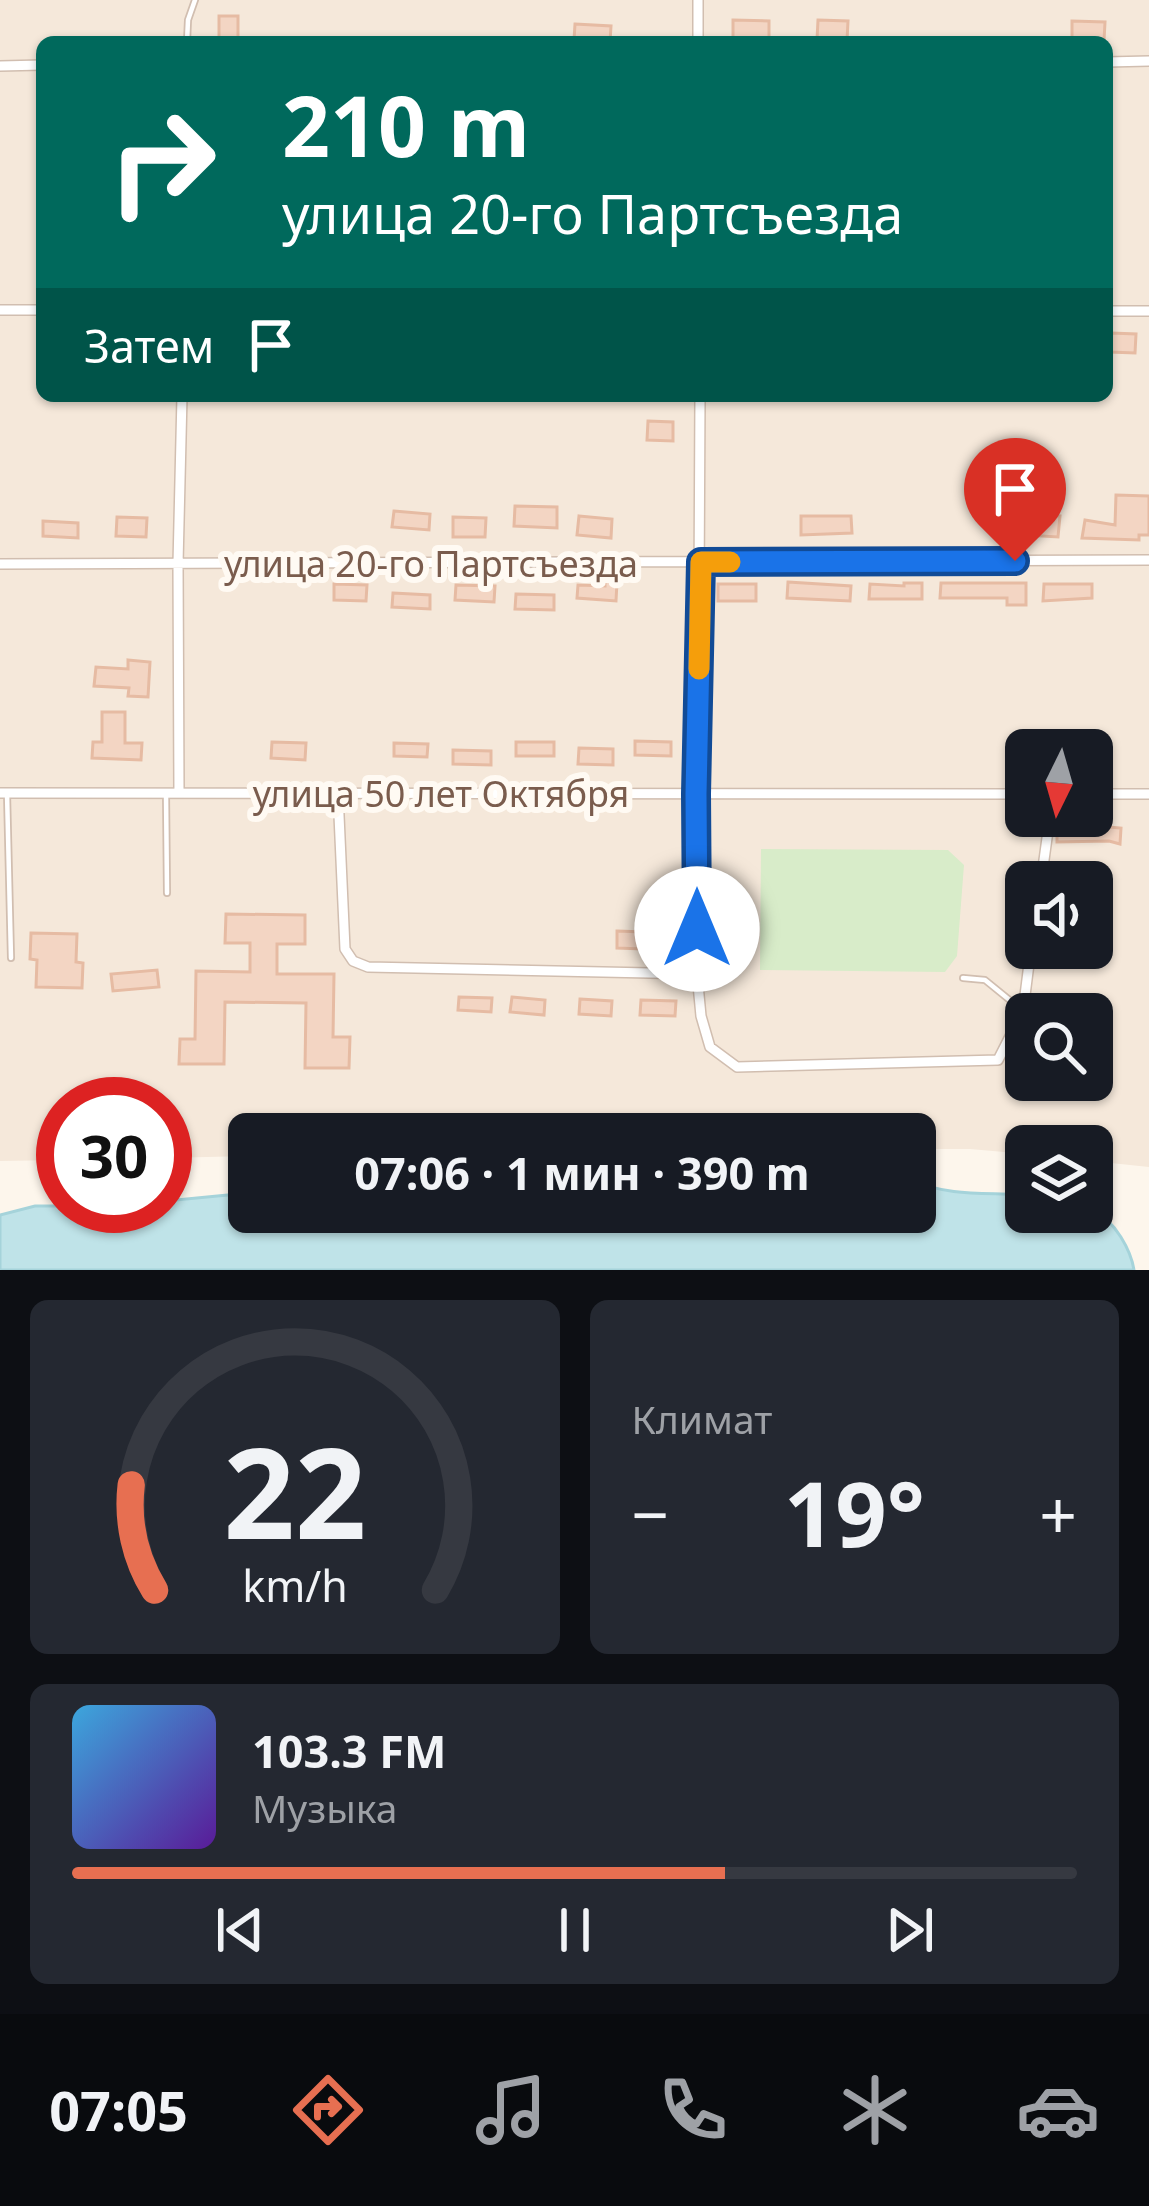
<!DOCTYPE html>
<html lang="ru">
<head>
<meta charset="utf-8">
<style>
	body { margin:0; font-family:"Noto Sans",sans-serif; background:#242831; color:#f1f3f6; height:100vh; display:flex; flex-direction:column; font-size:45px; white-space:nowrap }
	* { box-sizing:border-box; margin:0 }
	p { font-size:39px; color:#9ea1a6 }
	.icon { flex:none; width:66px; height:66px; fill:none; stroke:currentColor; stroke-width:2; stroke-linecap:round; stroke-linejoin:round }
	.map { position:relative; height:1270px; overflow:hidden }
	.panel { display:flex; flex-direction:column; gap:30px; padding:30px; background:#0d0f14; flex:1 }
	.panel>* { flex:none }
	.hud { position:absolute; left:36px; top:36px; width:1077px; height:366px; border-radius:18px; box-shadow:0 3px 9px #0004; background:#00695c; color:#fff; overflow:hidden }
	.needle { width:78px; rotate:185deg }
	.buttons { position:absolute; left:1005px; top:729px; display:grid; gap:24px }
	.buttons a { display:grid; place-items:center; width:108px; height:108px; border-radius:18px; background:#171b24; box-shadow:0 3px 9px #0004; font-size:60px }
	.speed { position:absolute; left:36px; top:1077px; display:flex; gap:24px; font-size:60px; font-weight:700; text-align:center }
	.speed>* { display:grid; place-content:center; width:156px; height:156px; border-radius:50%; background:#171b24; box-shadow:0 3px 9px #0004; line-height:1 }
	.speed .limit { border:18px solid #d22; background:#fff; color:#111 }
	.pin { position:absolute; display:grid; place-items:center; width:102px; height:102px; color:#fff; margin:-123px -51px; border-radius:50% 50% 50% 0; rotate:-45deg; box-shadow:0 0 12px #0007 }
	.pin .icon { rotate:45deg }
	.me { position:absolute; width:132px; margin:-66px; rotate:0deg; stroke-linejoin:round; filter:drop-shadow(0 0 9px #0008) }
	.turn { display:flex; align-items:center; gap:42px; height:252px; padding:0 48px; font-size:54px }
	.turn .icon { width:156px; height:156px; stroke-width:2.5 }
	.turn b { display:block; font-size:84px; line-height:102px }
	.then { display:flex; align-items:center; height:114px; padding:0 48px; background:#0003; gap:24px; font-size:45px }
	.big { font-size:90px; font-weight:700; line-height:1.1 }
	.panel .tile { flex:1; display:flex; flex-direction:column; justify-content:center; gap:18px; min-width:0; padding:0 42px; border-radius:18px; background:#242831 }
	.panel .dial { align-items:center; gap:0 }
	.dial svg { height:312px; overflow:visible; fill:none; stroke:#363941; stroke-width:7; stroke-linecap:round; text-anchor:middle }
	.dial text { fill:#f1f3f6; stroke:none }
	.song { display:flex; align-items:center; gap:36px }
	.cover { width:144px; height:144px; border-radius:18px; background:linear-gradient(135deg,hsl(200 70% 55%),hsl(270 70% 35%)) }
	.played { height:12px; border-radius:6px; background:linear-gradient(90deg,#e76f51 65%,#363941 65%) }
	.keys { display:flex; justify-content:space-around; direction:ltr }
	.heat { display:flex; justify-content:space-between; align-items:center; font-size:66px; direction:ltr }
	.panel .tiles { flex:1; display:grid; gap:30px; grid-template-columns:1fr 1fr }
	.tile:last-child { grid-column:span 2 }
	.trip { position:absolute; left:228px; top:1113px; width:708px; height:120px; border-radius:18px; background:#171b24; box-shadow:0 3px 9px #0004; font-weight:700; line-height:120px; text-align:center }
	.menu { display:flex; height:192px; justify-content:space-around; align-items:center; background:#090b0e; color:#9ea1a6 }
	.menu .icon { width:84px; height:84px }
	.menu .active { color:#e76f51 }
	.menu b { font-size:54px; color:#f1f3f6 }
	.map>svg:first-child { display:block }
</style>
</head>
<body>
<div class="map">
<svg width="1149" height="1270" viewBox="0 0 1149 1270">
	<rect width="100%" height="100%" fill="#fdf6ec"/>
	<!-- residential -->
	<path fill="#f5e8da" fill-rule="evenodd" d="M0 0H1149V1167L1092 1161V1146H1026V1154L970 1149H915V1134H249V1156L165 1158V1104H63V1160L0 1161ZM42 42H1107V396H42ZM1026 750H1092V816H1026ZM1026 882H1092V948H1026ZM1026 1014H1092V1080H1026Z"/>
	<!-- green -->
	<path fill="#d8ecc9" d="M761 849 948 850 964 865 957 956 945 972 760 970Z"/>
	<!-- water -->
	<path fill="#bfe3e8" stroke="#a5d3da" stroke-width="3" d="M915 1181C949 1197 989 1192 1026 1195V1212C1044 1212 1081 1208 1095 1213 1115 1220 1131 1251 1134 1270H0V1215L35 1206H165V1201L249 1193V1212H915Z"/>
	<!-- building -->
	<path fill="#f3d5c3" stroke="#e6bba3" stroke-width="3" d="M219 16H238V42L219 41Z
		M733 20 769 21V41H733Z
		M818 20 848 21 847 41 817 40Z
		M1072 21 1105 22 1104 41 1072 40Z
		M575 24 611 26 610 42 574 40Z
		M1111 333 1136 334 1135 353 1110 352Z
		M648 421 673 422V441L647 440Z
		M1116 495 1149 496V535H1139V540L1082 538 1085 520 1115 525Z
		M515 506 557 507V528L514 526Z
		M394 511 430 514 429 530 392 527Z
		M1043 515 1060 516 1058 537 1007 534 1008 520 1043 522Z
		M579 516 612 519 611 538 577 535Z
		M801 516H851L852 533 801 535Z
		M117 517 147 518 146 537 116 536Z
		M453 517 486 518 485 537H453Z
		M43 521 78 523V538L43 536Z
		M605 581 617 582 616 601 577 598 578 585 605 586Z
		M788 582 851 586 850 601 787 598Z
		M904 583H922V599H869L870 584 904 586Z
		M941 583H1026V605H1007V598H940Z
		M334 584 367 585 366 601 334 600Z
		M718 584H756V601H718Z
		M1044 584H1092V598L1043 601Z
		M456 585 495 586 494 602 455 600Z
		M393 593 430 595V609L392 607Z
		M516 594 554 595V610L515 609Z
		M128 660 150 662 148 697 128 696 129 688 94 686 96 667 128 669Z
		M102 712H125V743H142L141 760 92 758 93 742H102Z
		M635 741 671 742V756L635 755Z
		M272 742 306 743 305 760 271 758Z
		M516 742H554V756H516Z
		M394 743 428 744 427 757 394 756Z
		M579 748 613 749V765L578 764Z
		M453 750 491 751V765L453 764Z
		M1097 826 1121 828 1120 844 1109 841 1057 842V829Z
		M226 914 305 915V944H277V974H334L333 1037H350L349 1068H305L306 1003 225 1002 224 1064H179L180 1039H195L196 971 250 972V943H225Z
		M617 931 644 932 643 949 617 948Z
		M31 933 77 934 76 962 83 963 82 988 36 987 37 960 30 959Z
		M157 970 159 987 113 991 111 974Z
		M459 997 492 998 491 1012 458 1010Z
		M512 997 545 1000 544 1015 510 1012Z
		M580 999 612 1001 611 1016 579 1014Z
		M641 1000 676 1001 675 1016 640 1015Z"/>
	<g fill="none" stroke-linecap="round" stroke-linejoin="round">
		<!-- lane casing -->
		<g stroke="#d1beb0" stroke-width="8">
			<path id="lane" d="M187 42 188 20 195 0
				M7 793 11 958
				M166 793 167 893
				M963 978 985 980 1023 1011"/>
		</g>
		<!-- street casing -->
		<g stroke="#d1beb0" stroke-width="12">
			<path id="street" d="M698 0V42
				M1107 62 1149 61
				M0 66 42 65
				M0 310H42
				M1107 311H1149
				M0 564 1149 560
				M0 793 1026 794
				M179 793 178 564 182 396
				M338 793 345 949 353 961 368 967 697 974 701 1016 710 1047 737 1067 998 1060 1023 1011 1031 948
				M1092 794H1149
				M1041 882 1050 816
				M697 974 700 396"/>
		</g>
		<!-- lane -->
		<use href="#lane" stroke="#fff" stroke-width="4.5"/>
		<!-- street -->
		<use href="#street" stroke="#fff" stroke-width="9"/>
	</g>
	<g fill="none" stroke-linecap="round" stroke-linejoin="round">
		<!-- route casing -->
		<g stroke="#114b97" stroke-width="30">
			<path id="route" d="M697 929 696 794 701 562 1015 561"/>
		</g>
		<!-- route -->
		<use href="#route" stroke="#1a73e8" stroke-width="21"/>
		<!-- slow -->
		<path stroke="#f59e0b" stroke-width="21" d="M699 669 701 562H730"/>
	</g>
	<g text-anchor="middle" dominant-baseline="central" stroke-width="12" stroke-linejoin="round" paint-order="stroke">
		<!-- street labels -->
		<g font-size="36" fill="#7a5c4d" stroke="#fffaf3">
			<text x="431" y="563">улица 20-го Партсъезда</text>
			<text x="441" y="793">улица 50 лет Октября</text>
		</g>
	</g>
</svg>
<div class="buttons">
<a><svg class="needle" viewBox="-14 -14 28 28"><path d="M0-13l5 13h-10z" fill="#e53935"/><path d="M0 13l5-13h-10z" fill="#9ea1a6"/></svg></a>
<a><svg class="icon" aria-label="sound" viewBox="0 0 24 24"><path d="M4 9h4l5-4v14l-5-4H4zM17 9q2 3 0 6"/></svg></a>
<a><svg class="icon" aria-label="search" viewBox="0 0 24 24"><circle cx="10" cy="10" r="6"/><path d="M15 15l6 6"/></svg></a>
<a><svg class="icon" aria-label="layers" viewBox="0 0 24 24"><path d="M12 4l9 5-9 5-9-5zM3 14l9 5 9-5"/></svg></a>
</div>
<div class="speed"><div class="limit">30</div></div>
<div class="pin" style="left:1015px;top:561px;background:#d93025"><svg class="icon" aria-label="arrive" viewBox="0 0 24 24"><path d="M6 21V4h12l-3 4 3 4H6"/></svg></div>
<svg class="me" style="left:697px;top:929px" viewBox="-20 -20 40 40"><circle r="19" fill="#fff"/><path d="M0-13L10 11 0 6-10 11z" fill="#1a73e8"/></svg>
<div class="trip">07:06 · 1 мин · 390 m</div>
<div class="hud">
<div class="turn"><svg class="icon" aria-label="right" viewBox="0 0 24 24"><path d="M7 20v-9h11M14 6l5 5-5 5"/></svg><div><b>210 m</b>улица 20-го Партсъезда</div></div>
<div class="then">Затем<svg class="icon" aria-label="arrive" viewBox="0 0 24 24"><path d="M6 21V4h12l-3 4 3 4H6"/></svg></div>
</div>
</div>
<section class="panel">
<div class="tiles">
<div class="tile dial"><svg viewBox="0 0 100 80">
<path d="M14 69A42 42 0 1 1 86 69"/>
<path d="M14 69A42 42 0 0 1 8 42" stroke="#e76f51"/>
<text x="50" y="56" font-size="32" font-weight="700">22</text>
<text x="50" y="72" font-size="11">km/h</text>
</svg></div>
<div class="tile"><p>Климат</p>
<div class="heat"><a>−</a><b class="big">19°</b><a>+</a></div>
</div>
<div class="tile">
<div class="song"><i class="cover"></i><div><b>103.3 FM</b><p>Музыка</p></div></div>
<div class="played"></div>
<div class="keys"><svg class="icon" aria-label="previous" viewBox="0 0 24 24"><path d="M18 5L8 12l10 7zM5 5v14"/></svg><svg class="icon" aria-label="pause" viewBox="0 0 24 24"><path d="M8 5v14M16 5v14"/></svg><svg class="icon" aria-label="next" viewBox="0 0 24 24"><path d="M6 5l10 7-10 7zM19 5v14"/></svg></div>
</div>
</div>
</section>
<nav class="menu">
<b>07:05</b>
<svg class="icon active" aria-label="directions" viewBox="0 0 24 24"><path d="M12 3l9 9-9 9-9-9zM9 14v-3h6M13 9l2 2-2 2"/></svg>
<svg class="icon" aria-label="music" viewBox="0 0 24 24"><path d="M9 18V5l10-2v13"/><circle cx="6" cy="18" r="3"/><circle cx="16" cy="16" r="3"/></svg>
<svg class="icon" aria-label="phone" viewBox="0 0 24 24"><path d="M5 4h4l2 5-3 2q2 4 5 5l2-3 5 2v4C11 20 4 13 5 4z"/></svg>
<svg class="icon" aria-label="climate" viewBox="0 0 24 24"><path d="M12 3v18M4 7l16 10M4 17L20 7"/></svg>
<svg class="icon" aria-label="car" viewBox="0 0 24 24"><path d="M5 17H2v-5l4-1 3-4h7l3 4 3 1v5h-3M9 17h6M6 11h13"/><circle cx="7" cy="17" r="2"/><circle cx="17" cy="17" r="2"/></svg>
</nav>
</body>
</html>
